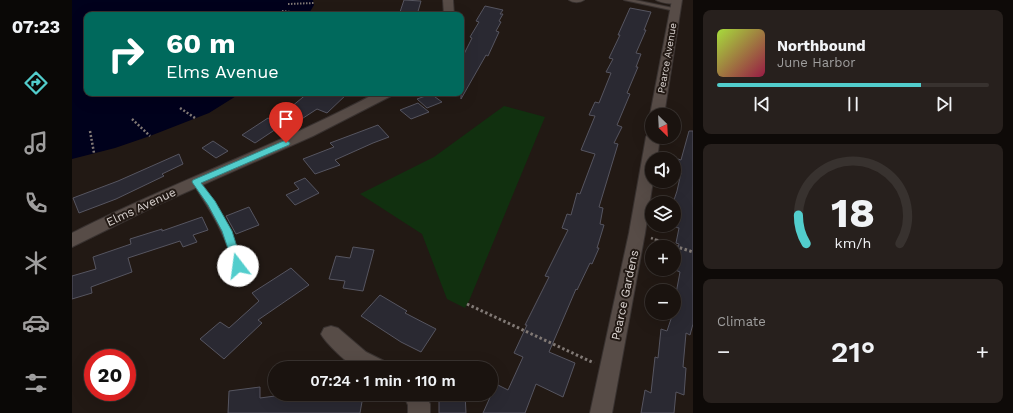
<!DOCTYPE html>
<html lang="en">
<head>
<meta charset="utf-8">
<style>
	body { margin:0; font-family:"Work Sans",sans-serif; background:#27201d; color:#f1f3f6; height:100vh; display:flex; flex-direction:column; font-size:15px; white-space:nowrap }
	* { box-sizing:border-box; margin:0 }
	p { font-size:13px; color:#9f9e9e }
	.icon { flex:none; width:22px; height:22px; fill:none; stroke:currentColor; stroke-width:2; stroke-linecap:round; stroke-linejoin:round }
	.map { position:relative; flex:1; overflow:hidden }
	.sheet { display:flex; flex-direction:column; gap:10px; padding:10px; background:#0e0a08; width:320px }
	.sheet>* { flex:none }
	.guide { position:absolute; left:12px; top:12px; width:380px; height:84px; border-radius:8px; box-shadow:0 4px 16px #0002,0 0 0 1px #38322f; background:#00695c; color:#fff; overflow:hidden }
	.needle { width:26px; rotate:156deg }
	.fabs { position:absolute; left:573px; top:108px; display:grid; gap:8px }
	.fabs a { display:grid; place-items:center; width:36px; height:36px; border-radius:50%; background:#1a130f; box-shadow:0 4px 16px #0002,0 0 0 1px #38322f; font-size:20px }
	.speed { position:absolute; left:12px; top:349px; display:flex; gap:8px; font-size:20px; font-weight:700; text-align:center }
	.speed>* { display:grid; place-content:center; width:52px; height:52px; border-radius:50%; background:#1a130f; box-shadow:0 4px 16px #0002,0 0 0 1px #38322f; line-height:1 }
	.speed .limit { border:6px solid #d22; background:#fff; color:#111 }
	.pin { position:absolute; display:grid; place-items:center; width:34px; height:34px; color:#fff; margin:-41px -17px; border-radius:50% 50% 50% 0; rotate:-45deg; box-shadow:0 0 4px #0007 }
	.pin .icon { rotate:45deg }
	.me { position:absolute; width:44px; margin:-22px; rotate:345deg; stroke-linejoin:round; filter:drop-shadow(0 0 3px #0008) }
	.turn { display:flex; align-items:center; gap:14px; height:84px; padding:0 16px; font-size:18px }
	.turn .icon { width:52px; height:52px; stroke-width:2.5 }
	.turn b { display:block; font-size:28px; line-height:34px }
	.big { font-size:30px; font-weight:600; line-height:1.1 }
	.sheet .card { flex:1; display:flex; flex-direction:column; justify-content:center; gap:6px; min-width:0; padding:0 14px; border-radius:8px; background:#27201d }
	.sheet .dial { align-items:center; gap:0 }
	.dial svg { height:104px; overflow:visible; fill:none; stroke:#38322f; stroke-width:7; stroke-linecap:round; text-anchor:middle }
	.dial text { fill:#f1f3f6; stroke:none }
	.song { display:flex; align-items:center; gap:12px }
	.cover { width:48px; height:48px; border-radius:6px; background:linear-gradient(135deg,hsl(80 70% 55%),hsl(340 70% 35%)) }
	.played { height:4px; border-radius:2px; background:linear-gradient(90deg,#52cdcc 75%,#38322f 75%) }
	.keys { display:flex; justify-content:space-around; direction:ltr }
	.heat { display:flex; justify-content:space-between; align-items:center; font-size:22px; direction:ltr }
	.trip { position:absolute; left:196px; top:361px; width:230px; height:40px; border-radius:20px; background:#1a130f; box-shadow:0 4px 16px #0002,0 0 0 1px #38322f; font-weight:600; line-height:40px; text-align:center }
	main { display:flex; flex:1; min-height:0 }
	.menu { display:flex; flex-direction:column; width:72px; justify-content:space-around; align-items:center; background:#0a0806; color:#9f9e9e }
	.menu .icon { width:28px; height:28px }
	.menu .selected { color:#52cdcc }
	.menu b { font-size:18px; color:#f1f3f6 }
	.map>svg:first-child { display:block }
</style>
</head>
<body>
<main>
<nav class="menu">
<b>07:23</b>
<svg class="icon selected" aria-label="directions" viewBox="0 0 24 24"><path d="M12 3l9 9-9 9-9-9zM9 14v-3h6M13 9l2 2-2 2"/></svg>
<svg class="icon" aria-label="music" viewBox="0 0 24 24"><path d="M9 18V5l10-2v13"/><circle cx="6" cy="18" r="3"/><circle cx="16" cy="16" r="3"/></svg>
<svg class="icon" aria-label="phone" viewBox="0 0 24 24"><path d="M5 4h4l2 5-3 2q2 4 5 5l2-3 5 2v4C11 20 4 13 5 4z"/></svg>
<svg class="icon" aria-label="climate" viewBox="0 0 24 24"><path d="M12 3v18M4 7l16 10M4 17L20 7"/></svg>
<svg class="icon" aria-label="car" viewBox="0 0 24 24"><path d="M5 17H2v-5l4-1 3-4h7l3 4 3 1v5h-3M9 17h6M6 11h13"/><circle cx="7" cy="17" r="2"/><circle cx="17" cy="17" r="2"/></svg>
<svg class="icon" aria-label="filters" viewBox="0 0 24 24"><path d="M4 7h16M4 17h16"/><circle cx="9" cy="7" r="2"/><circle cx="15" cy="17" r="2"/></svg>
</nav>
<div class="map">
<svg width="621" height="413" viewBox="0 0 621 413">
	<rect width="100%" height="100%" fill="#221914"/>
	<!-- green -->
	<path fill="#11300f" d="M432 106 473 117 397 301 393 308 375 299 350 234 288 194 362 157Z"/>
	<!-- water -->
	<path fill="#00011c" d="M0 0H241L242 5 236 15H15V93H169L137 113 78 136 43 148 0 159Z"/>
	<!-- building -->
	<path fill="#2a2932" stroke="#565560" d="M332 0 349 1 345 15H327Z
		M413 6 431 10 428 14H431L427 21 429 22 424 31 427 32 416 56 414 55 389 99V60L400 38 398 37 407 22 404 21Z
		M558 8 579 12 572 30H574L564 53 569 54 564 67H566L555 93 558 94 545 125 550 127 542 143 546 144 527 207 531 208 528 224 532 225 525 248H527L520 264 518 263 505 290 504 289 477 352 503 363 491 397 464 384 453 413H411L424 384 436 390 451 357 442 353 455 325H453L477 277 473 276 496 230 490 228 495 214 499 215 505 193 508 194 523 154 509 150 523 116 517 115 523 102 527 103 539 73 534 72 541 59 537 58 548 35H546Z
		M236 93H276L255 113 245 109 222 124 208 116Z
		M359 94 370 102 355 108 345 99Z
		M346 103 357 112 339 119 328 110Z
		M196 118 210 125 183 143 170 135Z
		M306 125 317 137 301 143 263 160 268 165 243 174 231 159 262 147 258 143Z
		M617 131H621V324L618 335 614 333 611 367 614 368 612 395 604 392 602 413H569L573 390 579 393 583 357 586 358 589 329 595 331 601 313H602L605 300 603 299 608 272 601 269 607 244 604 243 607 228 602 227 607 208 602 206V203H601L605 191 609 173 604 172 606 159 609 160Z
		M141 141 156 151 144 158 130 148Z
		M107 154 111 164 90 174 92 176 44 199 7 213 1 198 46 181Z
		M233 178 247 193 223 205 214 195 227 189 222 183Z
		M177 207 187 225 164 234 154 216Z
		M130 217 136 230 121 235 125 242 111 247 108 241 56 258 60 272 19 287 20 293 0 299V276L24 269 21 257 59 244 58 239 90 229V231Z
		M281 247 302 250 291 291 271 288 273 281 257 279 264 256 278 258Z
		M219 268 237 285 186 320 190 323 152 359 128 339 148 322 157 328 187 301 180 293Z
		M308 295 335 311 333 313 364 329 349 352 329 342 289 316Z
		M188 387V398L218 394H279L291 396 288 413H156L157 391Z
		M367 394H393L394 413H367Z"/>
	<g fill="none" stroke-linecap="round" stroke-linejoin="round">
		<!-- service casing -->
		<g stroke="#393230" stroke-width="2">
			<path id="service" d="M497 0H512C508 3 501 3 497 0Z
				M552 0H563L606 9 603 11Z
				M584 0H600L607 2C602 5 589 3 584 0Z
				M124 179C129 181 133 188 136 193 151 216 163 239 170 266L169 268 166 269 163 268 162 266C153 233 138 210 120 182Z"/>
		</g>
		<!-- minor casing -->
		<g stroke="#393230" stroke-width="2">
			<path id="minor" d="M371 0H381L382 15H372Z
				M600 0H610L592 115H580V118L578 115Z
				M304 93H320L319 96 241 136 83 206 0 247V233C100 182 206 146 304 93Z
				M580 133V137H588L585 159H580V181H581L573 233 540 413H518L557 233 574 137 576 134Z
				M259 326 266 328 294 352 312 361 315 368C307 368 295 370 286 368 277 366 253 342 249 334L252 328Z
				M331 394H353L358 404V413H336V405Z"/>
		</g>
		<!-- path-far2 -->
		<path stroke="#817975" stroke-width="2" stroke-dasharray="1.5 1.5" stroke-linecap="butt" d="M216 4 242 3
			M210 11 237 14
			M158 93 164 96"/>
		<!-- path-far1 -->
		<path stroke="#817975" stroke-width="2.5" stroke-dasharray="2 2" stroke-linecap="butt" d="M108 108 123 118
			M60 119 78 136
			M18 131 22 153
			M579 238 587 241"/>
		<!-- path -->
		<path stroke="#817975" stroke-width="3" stroke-dasharray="2.5 2.5" stroke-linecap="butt" d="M584 240 621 252
			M395 304 522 363"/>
		<!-- service -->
		<use href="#service" fill="#574c47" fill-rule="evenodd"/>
		<!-- minor -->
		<use href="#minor" fill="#574c47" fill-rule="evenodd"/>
	</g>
	<!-- route -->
	<path fill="#52cdcc" stroke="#358585" d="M214 140 218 143 217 145 129 183 143 201 160 231 171 266 170 269H163L150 231 136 205 120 182 121 180Z"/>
	<g text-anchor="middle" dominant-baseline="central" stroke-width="4" stroke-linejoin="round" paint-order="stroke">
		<!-- far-street labels -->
		<g font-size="10" fill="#dbd4d1" stroke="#221914">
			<text transform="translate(595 58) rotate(-80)">Pearce Avenue</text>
		</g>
		<!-- street labels -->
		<g font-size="12" fill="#dbd4d1" stroke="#221914">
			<text transform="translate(69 207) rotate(-25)">Elms Avenue</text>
			<text transform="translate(553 295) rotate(-78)">Pearce Gardens</text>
		</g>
	</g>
</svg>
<div class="fabs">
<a><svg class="needle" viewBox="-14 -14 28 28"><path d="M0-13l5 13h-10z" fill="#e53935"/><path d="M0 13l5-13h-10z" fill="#9f9e9e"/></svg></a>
<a><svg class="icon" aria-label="sound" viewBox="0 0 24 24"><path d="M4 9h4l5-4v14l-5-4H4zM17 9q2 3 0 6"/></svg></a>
<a><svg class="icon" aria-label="layers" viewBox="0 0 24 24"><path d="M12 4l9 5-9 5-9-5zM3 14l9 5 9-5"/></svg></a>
<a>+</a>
<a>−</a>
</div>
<div class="speed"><div class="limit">20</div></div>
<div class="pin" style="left:214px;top:143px;background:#d93025"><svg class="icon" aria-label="arrive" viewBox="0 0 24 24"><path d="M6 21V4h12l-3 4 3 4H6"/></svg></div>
<svg class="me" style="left:166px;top:266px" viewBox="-20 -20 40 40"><circle r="19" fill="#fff"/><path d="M0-13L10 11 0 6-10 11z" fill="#52cdcc"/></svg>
<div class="trip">07:24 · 1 min · 110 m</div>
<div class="guide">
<div class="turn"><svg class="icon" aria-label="right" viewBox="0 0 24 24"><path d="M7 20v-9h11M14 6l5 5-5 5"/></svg><div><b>60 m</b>Elms Avenue</div></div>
</div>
</div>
<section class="sheet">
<div class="card">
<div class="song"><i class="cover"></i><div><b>Northbound</b><p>June Harbor</p></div></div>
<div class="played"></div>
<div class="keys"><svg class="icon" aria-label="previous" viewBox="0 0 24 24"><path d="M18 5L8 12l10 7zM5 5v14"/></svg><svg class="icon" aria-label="pause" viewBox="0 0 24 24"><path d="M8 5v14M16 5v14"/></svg><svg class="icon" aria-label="next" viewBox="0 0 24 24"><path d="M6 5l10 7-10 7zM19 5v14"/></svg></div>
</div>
<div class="card dial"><svg viewBox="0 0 100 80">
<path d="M14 69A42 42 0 1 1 86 69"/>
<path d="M14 69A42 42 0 0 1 8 47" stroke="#52cdcc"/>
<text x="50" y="56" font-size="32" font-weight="700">18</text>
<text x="50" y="72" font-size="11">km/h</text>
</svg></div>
<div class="card"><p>Climate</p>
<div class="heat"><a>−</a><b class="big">21°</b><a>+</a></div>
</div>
</section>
</main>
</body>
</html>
